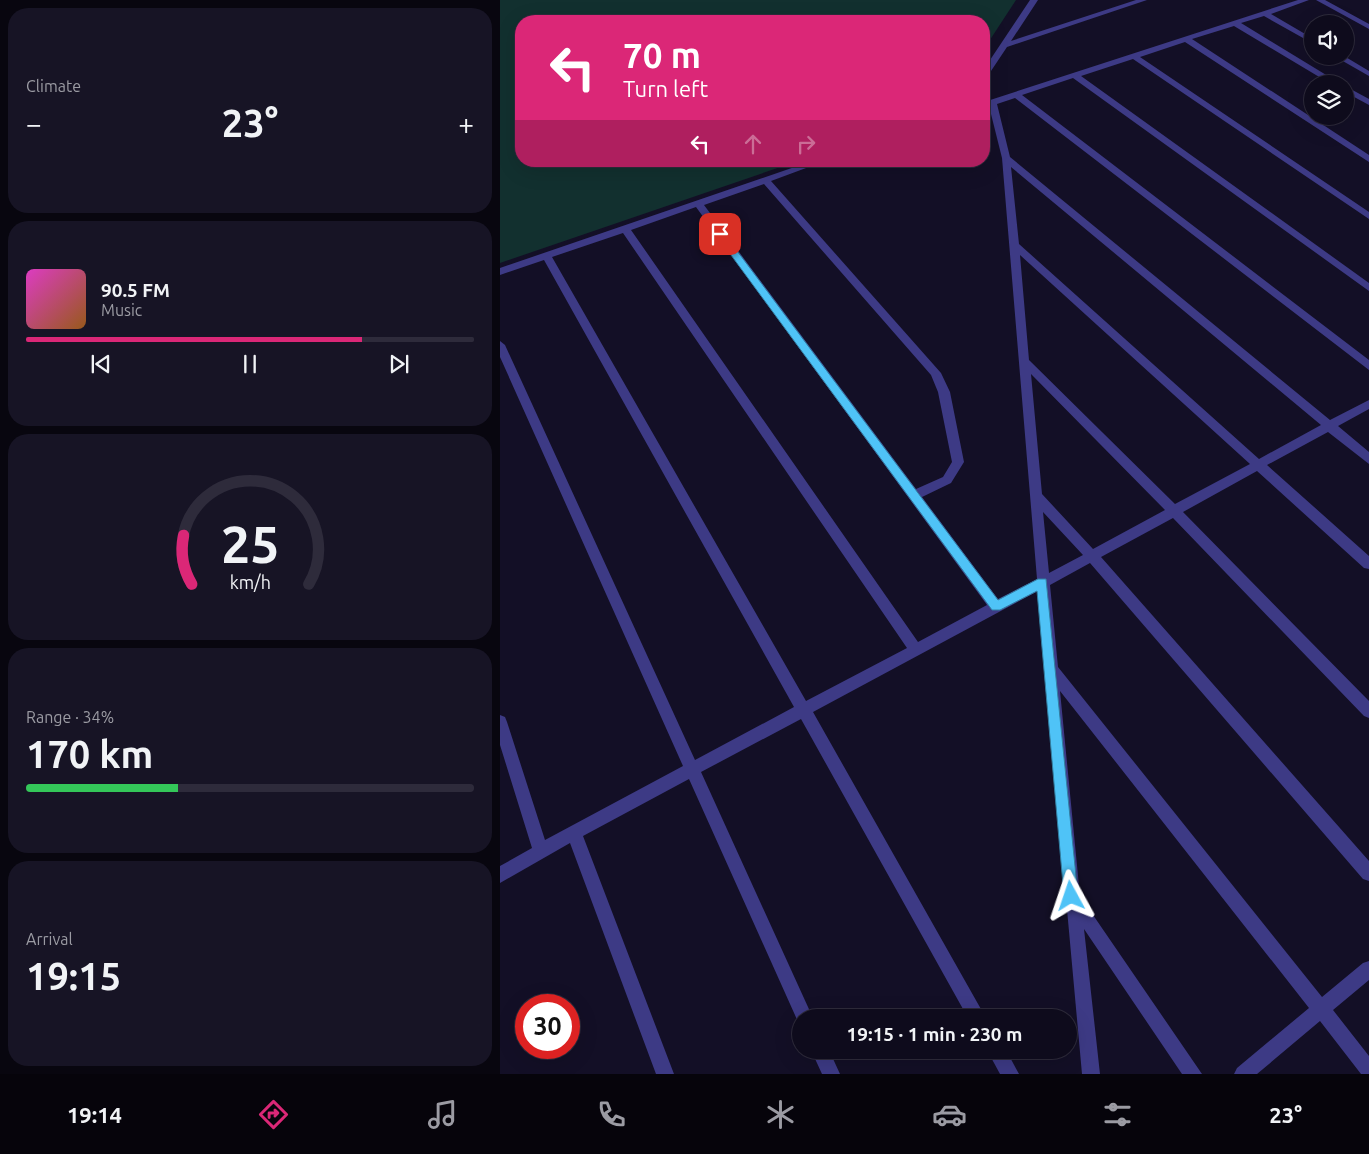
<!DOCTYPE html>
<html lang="en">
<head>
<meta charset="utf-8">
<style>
	body { margin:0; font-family:Ubuntu,sans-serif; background:#171425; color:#f1f3f6; height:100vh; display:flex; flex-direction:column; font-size:19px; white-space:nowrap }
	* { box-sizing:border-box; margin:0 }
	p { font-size:16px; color:#9b9ba3 }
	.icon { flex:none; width:28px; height:28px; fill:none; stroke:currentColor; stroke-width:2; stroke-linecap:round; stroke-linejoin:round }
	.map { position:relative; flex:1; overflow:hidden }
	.details { display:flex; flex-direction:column; gap:8px; padding:8px; background:#08060f; width:500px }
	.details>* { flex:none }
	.guide { position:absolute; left:15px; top:15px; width:475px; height:152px; border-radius:20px; box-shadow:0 5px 20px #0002,0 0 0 1px #2e2b3b; background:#db2777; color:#fff; overflow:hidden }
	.tools { position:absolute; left:804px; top:15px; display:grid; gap:10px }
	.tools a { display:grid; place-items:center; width:50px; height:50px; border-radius:50%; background:#0e0b1c; box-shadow:0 5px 20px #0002,0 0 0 1px #2e2b3b; font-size:25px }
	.speed { position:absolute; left:15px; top:994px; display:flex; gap:10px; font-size:25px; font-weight:700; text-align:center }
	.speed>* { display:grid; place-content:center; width:65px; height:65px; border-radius:50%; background:#0e0b1c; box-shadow:0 5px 20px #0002,0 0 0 1px #2e2b3b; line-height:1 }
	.speed .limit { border:8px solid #d22; background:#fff; color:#111 }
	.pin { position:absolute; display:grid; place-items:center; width:42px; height:42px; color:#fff; margin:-21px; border-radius:10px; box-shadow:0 2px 8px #0006 }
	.me { position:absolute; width:55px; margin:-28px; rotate:355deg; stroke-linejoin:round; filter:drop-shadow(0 0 4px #0008) }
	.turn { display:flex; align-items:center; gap:18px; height:105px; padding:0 25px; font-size:22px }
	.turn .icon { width:65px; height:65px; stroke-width:2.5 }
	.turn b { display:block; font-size:35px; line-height:42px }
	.lanes { display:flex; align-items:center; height:48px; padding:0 25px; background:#0003; justify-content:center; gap:25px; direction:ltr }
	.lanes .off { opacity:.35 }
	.big { font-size:38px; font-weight:700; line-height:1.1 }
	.details .card { flex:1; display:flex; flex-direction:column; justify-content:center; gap:8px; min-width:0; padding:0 18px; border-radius:20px; background:#171425 }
	.details .dial { align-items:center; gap:0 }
	.dial svg { height:130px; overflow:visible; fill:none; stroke:#2e2b3b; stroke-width:7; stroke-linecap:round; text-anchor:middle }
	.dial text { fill:#f1f3f6; stroke:none }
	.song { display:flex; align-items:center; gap:15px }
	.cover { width:60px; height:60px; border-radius:8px; background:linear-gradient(135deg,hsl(310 70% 55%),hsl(30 70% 35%)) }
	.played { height:5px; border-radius:2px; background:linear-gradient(90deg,#db2777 75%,#2e2b3b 75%) }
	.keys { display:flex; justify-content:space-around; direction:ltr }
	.heat { display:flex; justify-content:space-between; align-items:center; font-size:28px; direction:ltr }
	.charge { height:8px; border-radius:4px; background:linear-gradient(90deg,#34c759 34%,#2e2b3b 0) }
	.trip { position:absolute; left:292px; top:1009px; width:285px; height:50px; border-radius:25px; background:#0e0b1c; box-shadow:0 5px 20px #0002,0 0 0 1px #2e2b3b; font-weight:700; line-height:50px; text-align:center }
	.menu { display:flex; height:80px; justify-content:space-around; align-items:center; background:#06040b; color:#9b9ba3 }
	.menu .icon { width:35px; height:35px }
	.menu .selected { color:#db2777 }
	.menu b { font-size:22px; color:#f1f3f6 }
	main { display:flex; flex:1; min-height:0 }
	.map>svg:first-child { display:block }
</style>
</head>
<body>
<main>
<section class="details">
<div class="card"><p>Climate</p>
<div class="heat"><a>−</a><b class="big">23°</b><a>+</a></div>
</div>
<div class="card">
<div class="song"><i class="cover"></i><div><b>90.5 FM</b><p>Music</p></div></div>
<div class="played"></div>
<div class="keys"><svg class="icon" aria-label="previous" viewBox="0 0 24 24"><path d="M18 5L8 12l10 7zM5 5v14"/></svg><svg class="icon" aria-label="pause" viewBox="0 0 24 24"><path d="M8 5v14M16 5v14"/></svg><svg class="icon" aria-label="next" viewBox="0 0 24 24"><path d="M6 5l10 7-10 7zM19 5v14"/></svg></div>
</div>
<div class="card dial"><svg viewBox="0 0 100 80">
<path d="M14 69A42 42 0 1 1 86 69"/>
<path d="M14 69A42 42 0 0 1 9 39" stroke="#db2777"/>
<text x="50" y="56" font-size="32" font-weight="700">25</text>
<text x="50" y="72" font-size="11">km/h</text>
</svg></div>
<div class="card"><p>Range · 34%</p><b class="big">170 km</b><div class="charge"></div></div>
<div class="card"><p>Arrival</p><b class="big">19:15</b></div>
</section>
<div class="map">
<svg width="869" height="1074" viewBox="0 0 869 1074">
	<rect width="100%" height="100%" fill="#130f26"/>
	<!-- green -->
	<path fill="#12302f" d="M0 0H516L484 49V21H21V161H298L0 263Z"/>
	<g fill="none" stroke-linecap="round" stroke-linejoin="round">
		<!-- minor -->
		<path fill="#3d3a85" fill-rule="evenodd" d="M530 0H538L511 41 636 0H647L507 47 487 77H484V69Z
			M798 0H809L771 14 812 38V43L764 16 741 23 841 84H831L734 26 692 39 869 155V162L685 42 640 57 869 212V219L633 59 581 76 869 283V291L573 78 522 95 869 360V370L515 98 497 104 510 157 830 420 869 400V409L838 426 869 452V464L828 432 767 465 869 556V569L864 568 757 471 683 512 869 701V718L864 716 673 518 601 557 869 861V881L863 879 590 563 550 585 558 667 822 997 863 963 869 961V980L833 1010 869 1056V1074H861L820 1021 757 1074H734L737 1068 809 1008 560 691 580 896 702 1074H682L584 929 600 1074H582L538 591 313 712 486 1018H468L301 719 201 772 313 1018H301V1025L299 1024 189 779 83 836 174 1074H156L70 843 0 883V866L32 848 0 745V715L5 717 7 722 45 840 183 766 0 357V341L5 345 195 760 294 707 44 260 0 275V268L312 161H325L271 181 441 373 450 392 464 462 451 483 422 497 498 599 537 579 502 158 489 106 484 107V102ZM511 167 821 425 759 459 519 244ZM264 184 431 375 438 392 452 462 443 477 416 489 204 205ZM196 207 487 605 418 642 131 230ZM123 233 407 648 306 701 52 257ZM520 255 750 464 675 504 529 360ZM531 374 665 510 593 549 542 494ZM543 512 583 555 549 573Z
			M816 0H825L869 24V29Z
			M834 56H844L869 71V76Z
			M845 86 869 99V105L845 92Z
			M311 1050H329L340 1074H322Z
			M487 1050H506L519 1074H500Z"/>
	</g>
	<!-- route -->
	<path fill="#4fc3f7" stroke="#337fa1" d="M217 232H223L498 600 538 579H546L578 896 576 902 571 904 566 902 564 896 537 591 500 610H492L217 236Z"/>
</svg>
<div class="tools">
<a><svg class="icon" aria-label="sound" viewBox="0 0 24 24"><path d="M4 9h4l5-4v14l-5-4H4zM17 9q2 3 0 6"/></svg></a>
<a><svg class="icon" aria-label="layers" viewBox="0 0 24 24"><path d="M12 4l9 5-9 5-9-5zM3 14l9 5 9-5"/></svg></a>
</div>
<div class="speed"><div class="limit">30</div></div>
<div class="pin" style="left:220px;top:234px;background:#d93025"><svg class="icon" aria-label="arrive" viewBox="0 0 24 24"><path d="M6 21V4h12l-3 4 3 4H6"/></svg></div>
<svg class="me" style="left:571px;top:896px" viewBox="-20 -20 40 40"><path d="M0-17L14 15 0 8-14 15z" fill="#4fc3f7" stroke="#fff" stroke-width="4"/></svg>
<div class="trip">19:15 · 1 min · 230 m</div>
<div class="guide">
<div class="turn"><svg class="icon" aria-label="left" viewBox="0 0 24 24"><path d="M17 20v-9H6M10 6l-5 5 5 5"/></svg><div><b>70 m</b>Turn left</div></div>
<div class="lanes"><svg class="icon" aria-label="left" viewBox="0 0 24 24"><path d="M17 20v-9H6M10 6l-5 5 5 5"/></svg><svg class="icon off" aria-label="ahead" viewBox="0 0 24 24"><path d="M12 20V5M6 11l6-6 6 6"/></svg><svg class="icon off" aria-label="right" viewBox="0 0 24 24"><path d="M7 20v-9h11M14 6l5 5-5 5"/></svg></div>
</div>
</div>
</main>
<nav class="menu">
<b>19:14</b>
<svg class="icon selected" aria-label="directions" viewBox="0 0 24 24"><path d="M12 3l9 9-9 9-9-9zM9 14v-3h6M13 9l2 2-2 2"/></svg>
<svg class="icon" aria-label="music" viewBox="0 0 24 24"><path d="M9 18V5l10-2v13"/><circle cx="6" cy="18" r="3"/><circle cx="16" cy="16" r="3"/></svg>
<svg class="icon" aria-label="phone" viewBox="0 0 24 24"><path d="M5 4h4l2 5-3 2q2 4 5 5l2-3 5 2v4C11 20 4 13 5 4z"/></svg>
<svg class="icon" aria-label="climate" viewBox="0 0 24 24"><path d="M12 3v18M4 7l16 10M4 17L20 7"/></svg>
<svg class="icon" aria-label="car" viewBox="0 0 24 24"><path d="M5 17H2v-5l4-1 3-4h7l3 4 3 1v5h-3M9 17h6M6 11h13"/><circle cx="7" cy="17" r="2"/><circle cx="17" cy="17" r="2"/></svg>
<svg class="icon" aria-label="filters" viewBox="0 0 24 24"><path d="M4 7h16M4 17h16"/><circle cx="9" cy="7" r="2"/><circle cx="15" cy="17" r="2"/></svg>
<b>23°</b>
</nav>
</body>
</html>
